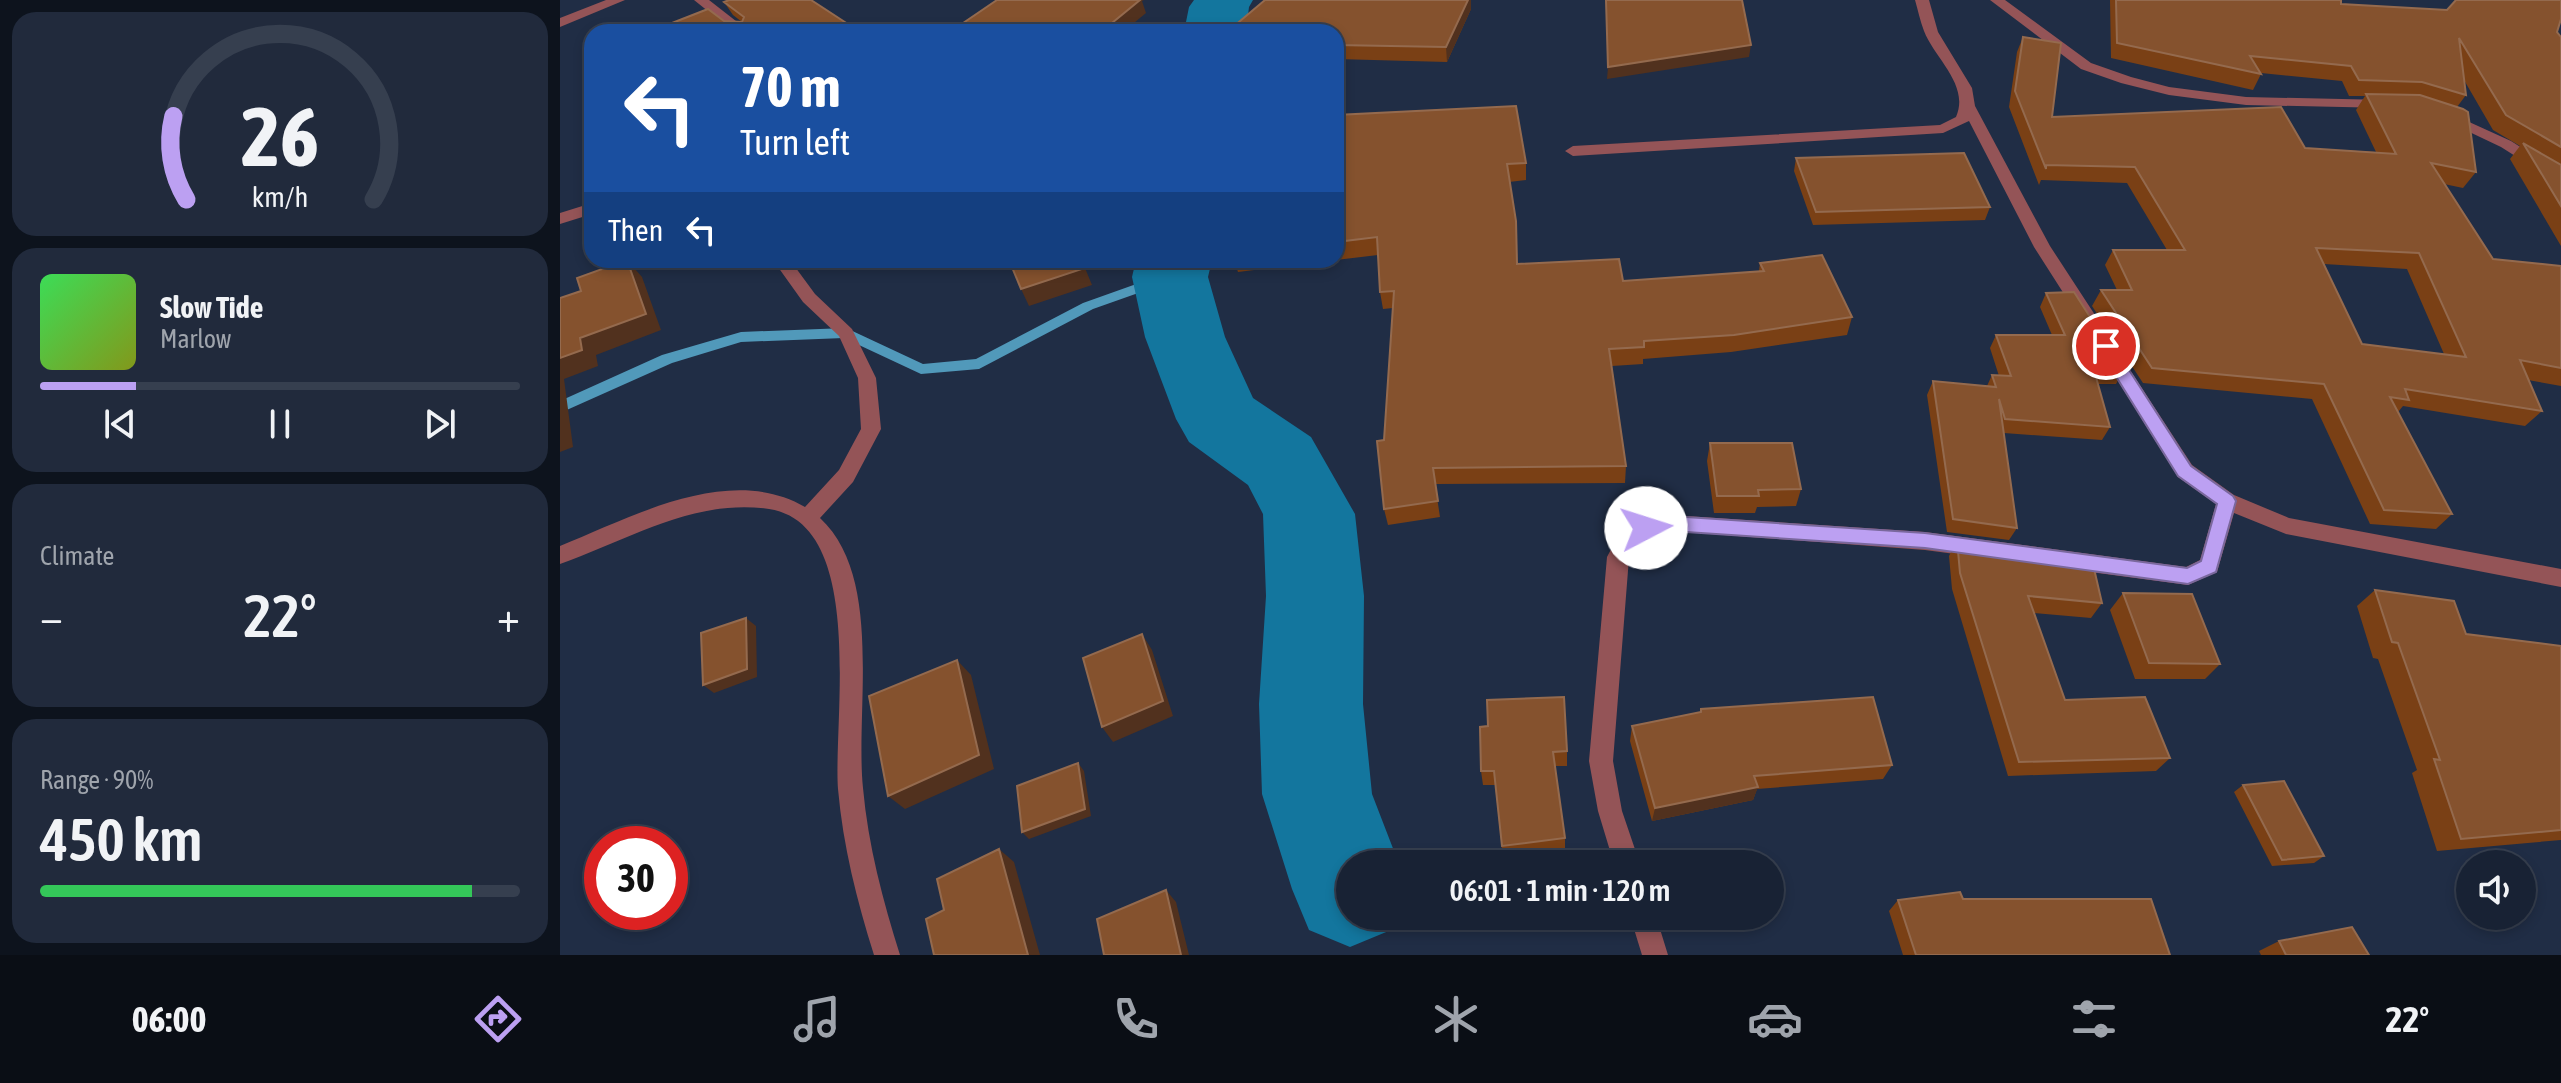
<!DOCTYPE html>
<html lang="en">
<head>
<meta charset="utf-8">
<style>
	body { margin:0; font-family:"Asap Condensed",sans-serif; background:#212a3c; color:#f1f3f6; height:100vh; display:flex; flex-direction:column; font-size:30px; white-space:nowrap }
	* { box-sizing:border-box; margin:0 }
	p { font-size:26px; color:#9fa4ac }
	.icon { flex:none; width:44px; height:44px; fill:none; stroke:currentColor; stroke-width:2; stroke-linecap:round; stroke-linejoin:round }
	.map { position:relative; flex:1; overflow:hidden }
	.panel { display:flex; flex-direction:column; gap:12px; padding:12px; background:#0d131d; width:560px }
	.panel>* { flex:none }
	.hud { position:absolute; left:24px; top:24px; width:760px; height:244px; border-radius:24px; box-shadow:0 4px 12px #0003,0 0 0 2px #363f4f; background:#1a4fa0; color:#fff; overflow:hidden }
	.controls { position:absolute; left:1896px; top:850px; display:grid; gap:16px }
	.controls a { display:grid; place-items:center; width:80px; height:80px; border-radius:50%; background:#182234; box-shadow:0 4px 12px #0003,0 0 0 2px #363f4f; font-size:40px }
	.speed { position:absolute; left:24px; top:826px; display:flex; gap:16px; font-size:40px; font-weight:700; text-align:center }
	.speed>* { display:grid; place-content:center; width:104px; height:104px; border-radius:50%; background:#182234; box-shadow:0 4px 12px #0003,0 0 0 2px #363f4f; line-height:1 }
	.speed .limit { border:12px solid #d22; background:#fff; color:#111 }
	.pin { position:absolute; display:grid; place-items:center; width:68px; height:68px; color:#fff; margin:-34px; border:4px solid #fff; border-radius:50%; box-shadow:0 2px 8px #0007 }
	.me { position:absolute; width:88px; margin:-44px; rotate:85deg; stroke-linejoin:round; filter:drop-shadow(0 0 6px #0008) }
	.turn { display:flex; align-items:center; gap:28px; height:168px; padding:0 24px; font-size:36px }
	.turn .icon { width:104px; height:104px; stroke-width:2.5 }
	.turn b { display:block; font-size:56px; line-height:68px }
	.then { display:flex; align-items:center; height:76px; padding:0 24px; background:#0003; gap:16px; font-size:30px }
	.big { font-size:60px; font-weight:600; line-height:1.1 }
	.panel .widget { flex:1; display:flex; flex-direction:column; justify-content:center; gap:12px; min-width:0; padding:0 28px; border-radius:24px; background:#212a3c }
	.panel .dial { align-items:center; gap:0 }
	.dial svg { height:208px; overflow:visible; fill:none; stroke:#363f4f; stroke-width:7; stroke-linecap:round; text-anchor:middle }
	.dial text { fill:#f1f3f6; stroke:none }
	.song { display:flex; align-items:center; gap:24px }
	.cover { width:96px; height:96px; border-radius:12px; background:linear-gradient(135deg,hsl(130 70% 55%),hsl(70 70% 35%)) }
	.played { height:8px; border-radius:4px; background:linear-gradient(90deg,#bca0f2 20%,#363f4f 20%) }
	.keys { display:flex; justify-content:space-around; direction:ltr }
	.heat { display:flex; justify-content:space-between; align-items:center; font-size:44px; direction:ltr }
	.charge { height:12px; border-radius:6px; background:linear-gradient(90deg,#34c759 90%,#363f4f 0) }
	.trip { position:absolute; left:776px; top:850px; width:448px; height:80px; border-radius:40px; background:#182234; box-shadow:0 4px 12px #0003,0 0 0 2px #363f4f; font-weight:600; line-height:80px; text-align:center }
	.tab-bar { display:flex; height:128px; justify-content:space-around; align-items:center; background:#0a0e15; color:#9fa4ac }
	.tab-bar .icon { width:56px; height:56px }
	.tab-bar .on { color:#bca0f2 }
	.tab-bar b { font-size:36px; color:#f1f3f6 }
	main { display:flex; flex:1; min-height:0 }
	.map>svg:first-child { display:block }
</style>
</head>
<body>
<main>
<section class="panel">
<div class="widget dial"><svg viewBox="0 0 100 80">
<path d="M14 69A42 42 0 1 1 86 69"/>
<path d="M14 69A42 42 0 0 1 9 37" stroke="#bca0f2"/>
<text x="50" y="56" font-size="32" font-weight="700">26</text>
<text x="50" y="72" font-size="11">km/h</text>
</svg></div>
<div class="widget">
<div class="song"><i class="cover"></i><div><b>Slow Tide</b><p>Marlow</p></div></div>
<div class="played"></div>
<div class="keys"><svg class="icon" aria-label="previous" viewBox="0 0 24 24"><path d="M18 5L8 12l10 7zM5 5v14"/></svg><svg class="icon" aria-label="pause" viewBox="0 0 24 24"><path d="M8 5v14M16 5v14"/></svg><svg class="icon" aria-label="next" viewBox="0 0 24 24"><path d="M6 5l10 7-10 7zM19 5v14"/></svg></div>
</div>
<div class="widget"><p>Climate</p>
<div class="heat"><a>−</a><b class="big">22°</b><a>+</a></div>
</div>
<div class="widget"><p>Range · 90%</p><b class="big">450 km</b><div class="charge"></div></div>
</section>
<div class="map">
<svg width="2001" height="955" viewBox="0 0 2001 955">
	<rect width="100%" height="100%" fill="#202d45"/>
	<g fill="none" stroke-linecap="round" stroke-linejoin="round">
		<!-- stream -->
		<path fill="#5199ba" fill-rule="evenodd" d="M610 272 615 274 617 277 615 280 533 309 419 369 361 374 284 338 181 342 112 363 0 413V401L102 355 181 332 286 328 363 364 416 359 523 303Z"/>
		<!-- river -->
		<path fill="#13769e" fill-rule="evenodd" d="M634 0H693L689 7 686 32H624L629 7Z
			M576 260H652L648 277 665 337 693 398 751 437 795 514 804 596 803 704 812 794 839 864H790V916H837L831 930 790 947 749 930 732 889 702 794 699 704 706 596 703 514 688 485 629 442 616 419 585 337 572 277Z"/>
		<!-- minor -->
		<path fill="#945457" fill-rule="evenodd" d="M46 0H65L0 27V18Z
			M134 0H149L190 32H174Z
			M1355 0H1369L1378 32 1412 88 1415 106 1490 246 1535 315 1532 319H1520L1474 247 1409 121 1383 133 1013 156 1005 151 1013 146 1380 125 1396 117C1410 85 1375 59 1364 31 1360 21 1358 10 1355 0Z
			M1430 0H1445L1531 63 1571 77 1609 87 1686 97 1827 100 1834 104 1827 108 1686 105 1609 95 1561 83 1521 69Z
			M1885 111 1951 141 2001 173V185L1941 147 1880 118 1878 115Z
			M32 203V214L0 224V213Z
			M213 260H230L255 294 292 329 316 378 321 429 293 482 260 518C324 577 295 709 303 788 308 845 323 901 340 955H314C297 901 283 846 278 789 273 720 307 524 209 509 134 498 68 540 0 564V546C72 517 169 463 245 507L279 470 301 429 298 378 279 336 243 302Z
			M1549 345 1555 347 1632 465 1674 495 1729 518 2001 569V587L1726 534 1674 513 1657 572 1628 585 1365 550 1111 531C1091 535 1079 540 1069 558L1053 761 1062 811 1080 864H1054L1038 811 1029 761 1047 557C1062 528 1080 520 1111 515L1365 532 1626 567 1640 560 1656 504 1618 477 1540 352Z
			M1070 916H1096L1108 955H1082Z"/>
	</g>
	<!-- wall -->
	<path fill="#7a4015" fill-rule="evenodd" d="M1550 0H1781V4L1997 32 2001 37V246L1950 159 1960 146 1933 130 1904 80 1906 95 1897 107 1916 172 1903 188 1884 184 1933 259 2001 266V386L1968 380 1982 411 1965 426 1843 406 1838 412 1892 514 1876 529 1810 524 1752 399 1583 383 1532 306 1541 290H1557L1545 265 1553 250H1607L1567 183 1481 180 1479 185 1449 107 1457 52 1463 37 1492 117 1745 148 1816 152 1796 110 1805 96H1789L1782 81 1701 73V74L1693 90 1551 58ZM1764 264 1847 269 1884 354 1802 344Z
		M164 2 300 32 164 21 182 22 173 15Z
		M911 9 887 62 776 59V32Z
		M776 115 966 163V180L949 182 957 264 1063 281 1199 271 1200 263 1292 317 1287 335 1171 352 1083 359V364L1052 366 1066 466 1065 483 875 484 880 517 828 525 824 509V440L833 308 823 309 820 292 818 255 776 260Z
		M1236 158 1430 207 1425 220 1253 225 1234 171Z
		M674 260H774L678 272Z
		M1486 293 1564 370 1556 384H1538L1550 427 1542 440 1444 433 1457 528 1449 540 1387 532 1367 395 1373 381 1427 386 1432 375 1439 376 1430 348 1436 335H1492L1480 307Z
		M1150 443 1241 489 1236 506 1197 507 1195 513H1154L1147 461Z
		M1397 540 1463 554 1542 603 1531 618 1474 613 1505 700 1610 758 1596 771 1448 776 1392 589 1389 556Z
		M1815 590 1906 634 2001 646V840L1877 851 1852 773 1857 770 1818 659 1813 658 1797 606Z
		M1563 593 1660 664 1645 679H1575L1550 610Z
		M1141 709 1332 765 1323 779 1197 789 1193 800 1092 821 1070 741 1072 726 1140 712Z
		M920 727 1007 751V766H995L1005 838V850L943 859 935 785H923L921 771Z
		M1683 785 1764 856 1754 863 1712 866 1674 792Z
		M1403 899 1610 955H1343L1329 911 1338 900Z
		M1719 941 1809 955H1701L1699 951Z"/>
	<!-- shaded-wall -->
	<path fill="#51311e" d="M569 0H584L582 1 586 13 563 32H541Z
		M908 0H911V9L887 62 886 47Z
		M202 26 206 32H188Z
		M1191 45 1189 57 1047 79 1048 67Z
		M67 260 82 277 101 330 36 355 38 366 4 379 13 447 0 452V358Z
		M525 268 532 285 469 306 461 289Z
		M186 618 196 626 197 677 154 693 143 685Z
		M582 634 592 650 613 716 553 742 542 727Z
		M397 660 411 675 434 769 345 809 328 796Z
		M518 763 524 771 531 816 469 839 462 832Z
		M1198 787 1193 800 1092 821 1095 808Z
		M439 849 454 862 480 955H468Z
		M606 890 616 902 629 955H621Z"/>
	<!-- building -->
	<path fill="#85522e" stroke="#946a4e" stroke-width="2" fill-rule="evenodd" d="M169 0H251L300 32H203L202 26 188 32H89L148 9 164 21 182 22 184 17 164 2Z
		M437 0H580L541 32H390Z
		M705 0H908L886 47 776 45V32H667Z
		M1046 0H1182L1191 45 1048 67Z
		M1556 0H1781V4L1887 10 1896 0H2001V19L1997 32 2001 37V147L1946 115 1899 38 1906 95 1862 82 1799 80 1791 66 1690 56 1701 74 1557 43Z
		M1463 37 1501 43 1492 117 1721 107 1745 148 1836 154 1806 94 1860 95 1903 109 1908 112 1916 172 1871 163 1933 259 2001 266V368L1960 360 1982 411 1845 389 1849 400 1830 397 1892 514 1824 510 1764 384 1592 368 1541 290H1572L1553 250H1625L1575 167 1486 165V169L1455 91ZM1756 248 1859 253 1906 357 1802 344Z
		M956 106 966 163 947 164 956 221 957 264 1059 259 1063 281 1204 271 1200 263 1262 255 1292 317 1174 335 1084 341V347L1049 349 1066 466 873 468 878 501 824 509 817 441 824 440 834 291 820 292 817 237 776 242V115Z
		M1963 143 2001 165V206Z
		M1404 153 1430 207 1256 212 1236 158Z
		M67 260 86 314 20 338 22 350 0 358V298L21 291 17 278Z
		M449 260H521L525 268 461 289Z
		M1514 292 1564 370H1534L1550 427 1445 419 1439 399 1457 528 1393 519 1373 381 1436 387 1432 375 1451 376 1436 335H1505L1486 293Z
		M1150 443H1232L1241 489 1198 490 1199 496H1157Z
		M1397 540 1462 549 1463 554 1532 560 1542 603 1468 596 1505 700 1585 697 1610 758 1459 762 1400 573Z
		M1815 590 1894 601 1906 634 2001 646V830L1901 839 1874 759 1880 760 1838 643 1832 642Z
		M1563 593 1632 594 1660 664 1589 663Z
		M186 618 187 669 143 685 141 633Z
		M582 634 603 701 542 727 523 658Z
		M397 660 419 755 328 796 309 696Z
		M1004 697 1007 751 993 752 1005 838 942 846 934 771H921L920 727 928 726 927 700Z
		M1313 697 1332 765 1194 776 1198 787 1095 808 1072 726 1141 712V709Z
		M518 763 525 809 462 832 457 786Z
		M1724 781 1764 856 1722 860 1683 785Z
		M439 849 468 955H374L366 919 384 910 377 879Z
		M606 890 621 955H544L537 919Z
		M1400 892 1403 899H1591L1610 955H1356L1338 900Z
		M1792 927 1809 955H1726L1719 941Z"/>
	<!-- route -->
	<path fill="#bca0f2" stroke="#7a689d" stroke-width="2" d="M1546 341 1551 342 1631 466 1673 496 1676 501 1656 572 1628 584 1365 548 1111 531 1086 536 1079 533 1076 528 1079 523 1111 516 1365 533 1627 568 1641 561 1657 504 1618 476 1537 346Z"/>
</svg>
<div class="controls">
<a><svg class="icon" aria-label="sound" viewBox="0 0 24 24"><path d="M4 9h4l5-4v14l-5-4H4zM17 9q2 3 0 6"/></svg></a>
</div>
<div class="speed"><div class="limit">30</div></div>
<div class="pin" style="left:1546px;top:346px;background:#d93025"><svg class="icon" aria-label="arrive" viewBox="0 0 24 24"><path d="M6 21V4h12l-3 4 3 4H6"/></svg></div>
<svg class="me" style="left:1086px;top:528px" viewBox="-20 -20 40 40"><circle r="19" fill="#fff"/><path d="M0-13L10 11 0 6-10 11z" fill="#bca0f2"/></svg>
<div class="trip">06:01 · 1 min · 120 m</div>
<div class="hud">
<div class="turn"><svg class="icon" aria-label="left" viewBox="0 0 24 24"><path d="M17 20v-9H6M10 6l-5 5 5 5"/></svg><div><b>70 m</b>Turn left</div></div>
<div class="then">Then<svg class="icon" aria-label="left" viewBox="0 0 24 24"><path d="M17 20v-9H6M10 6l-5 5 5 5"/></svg></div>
</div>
</div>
</main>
<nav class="tab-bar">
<b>06:00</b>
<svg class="icon on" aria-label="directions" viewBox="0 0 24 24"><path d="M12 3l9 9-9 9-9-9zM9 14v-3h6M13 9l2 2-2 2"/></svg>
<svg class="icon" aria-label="music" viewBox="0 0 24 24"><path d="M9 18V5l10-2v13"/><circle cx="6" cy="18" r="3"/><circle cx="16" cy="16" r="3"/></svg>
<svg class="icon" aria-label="phone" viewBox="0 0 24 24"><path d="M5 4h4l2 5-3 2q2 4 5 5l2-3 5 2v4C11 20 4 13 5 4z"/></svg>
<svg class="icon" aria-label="climate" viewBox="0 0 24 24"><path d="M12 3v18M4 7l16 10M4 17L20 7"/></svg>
<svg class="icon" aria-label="car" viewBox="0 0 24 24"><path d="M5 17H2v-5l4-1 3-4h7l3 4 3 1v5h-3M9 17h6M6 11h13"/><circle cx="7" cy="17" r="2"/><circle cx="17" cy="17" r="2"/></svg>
<svg class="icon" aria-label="filters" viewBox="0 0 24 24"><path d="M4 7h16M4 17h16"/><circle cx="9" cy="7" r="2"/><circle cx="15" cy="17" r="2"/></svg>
<b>22°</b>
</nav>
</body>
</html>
